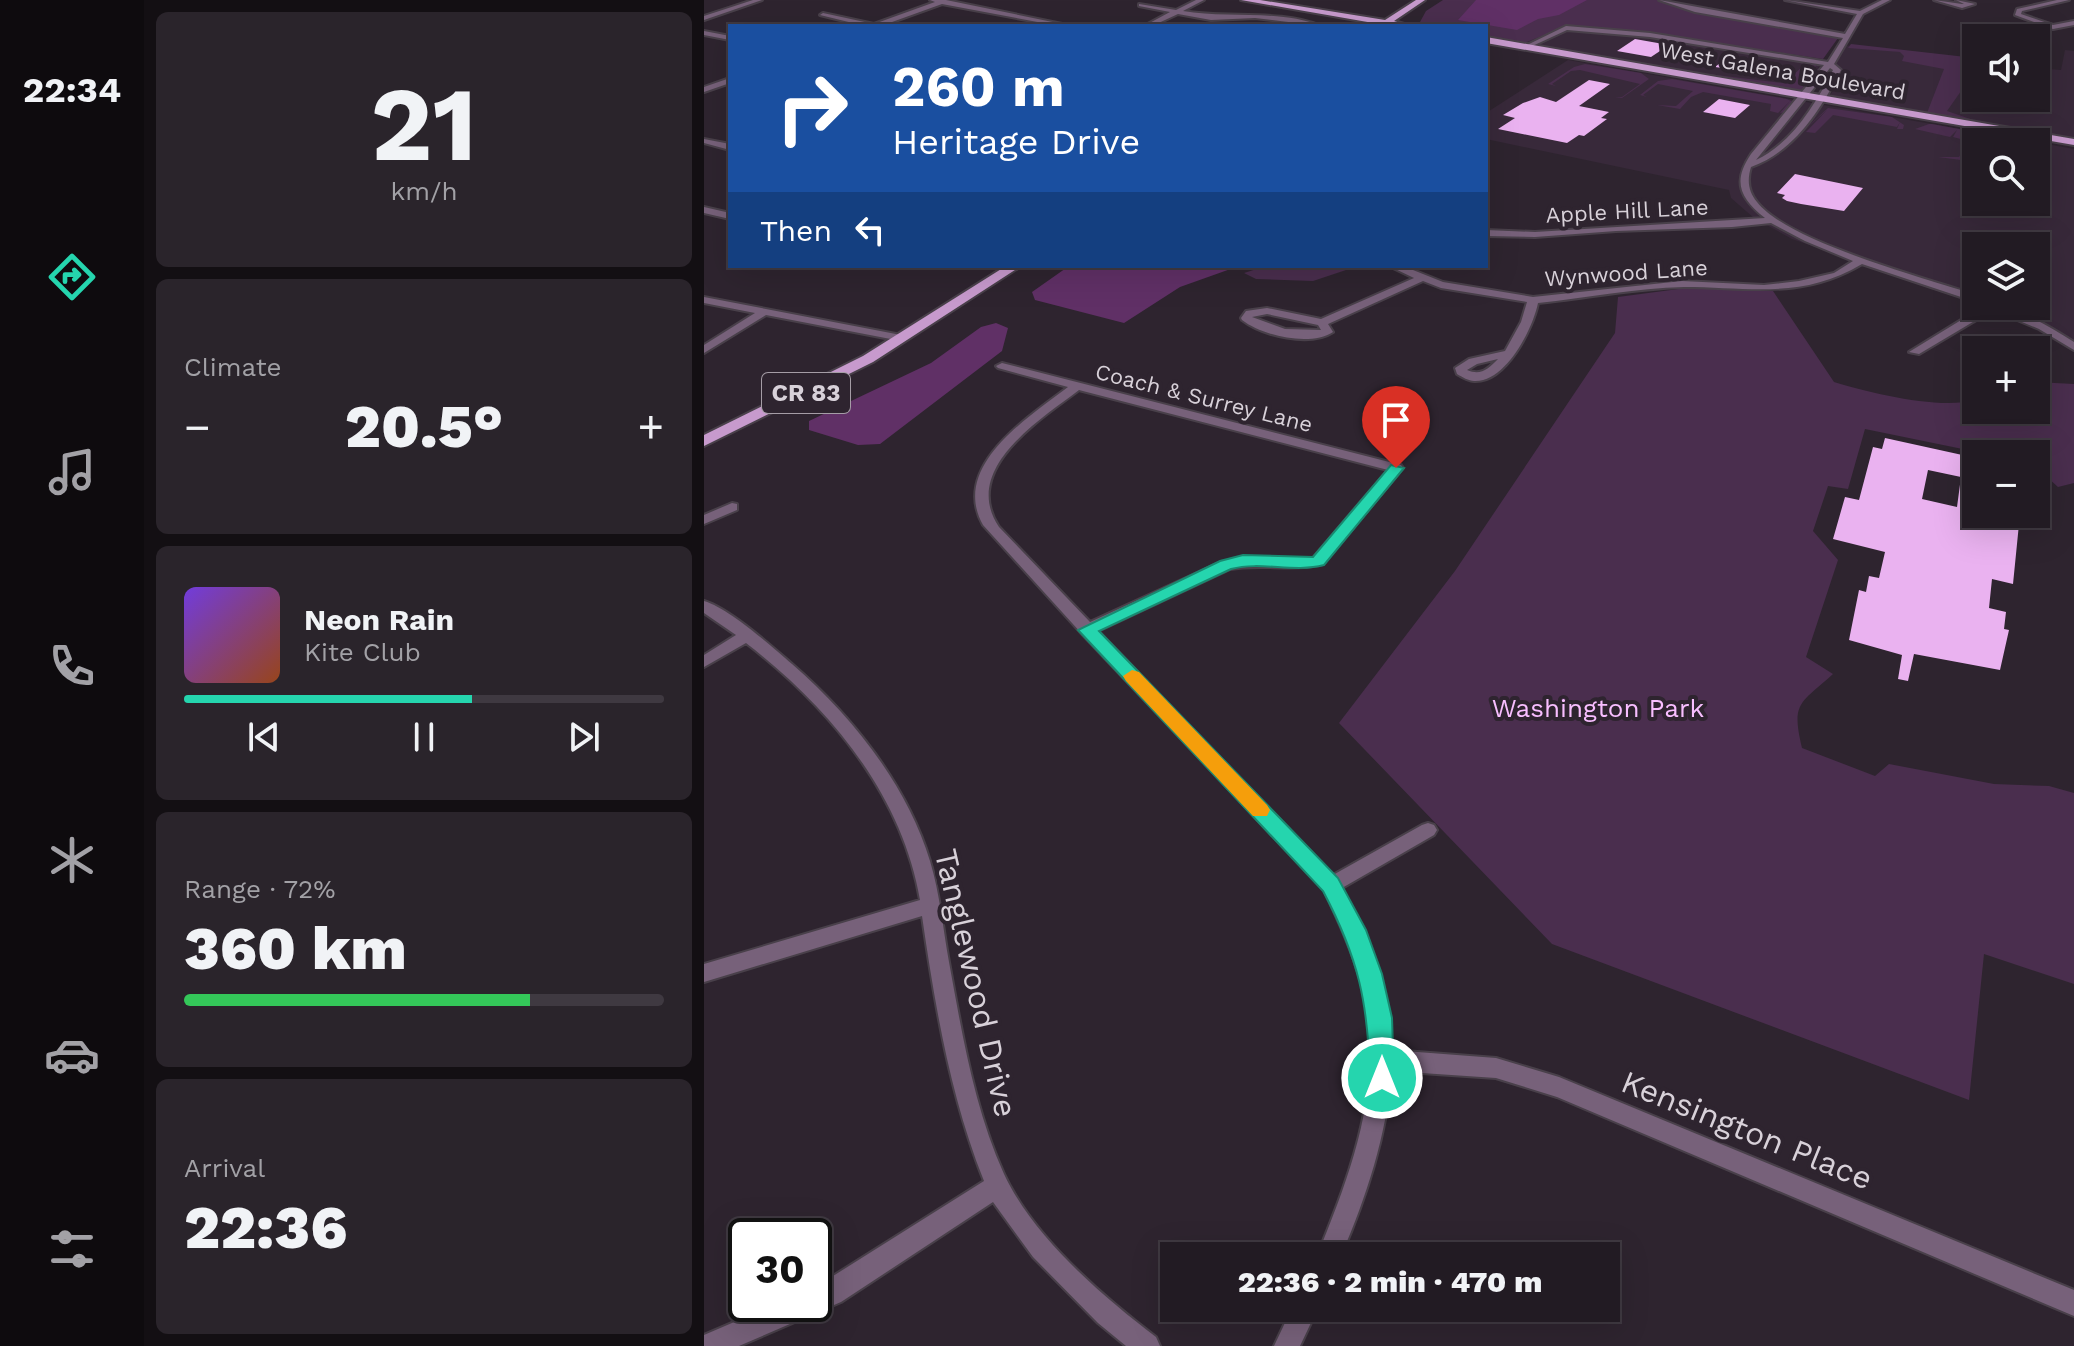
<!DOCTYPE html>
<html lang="en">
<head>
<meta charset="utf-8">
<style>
	body { margin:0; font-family:"Work Sans",sans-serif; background:#2a242b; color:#f1f3f6; height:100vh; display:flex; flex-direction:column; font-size:30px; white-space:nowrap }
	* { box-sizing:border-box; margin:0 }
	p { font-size:26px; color:#a2a1a6 }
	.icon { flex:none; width:44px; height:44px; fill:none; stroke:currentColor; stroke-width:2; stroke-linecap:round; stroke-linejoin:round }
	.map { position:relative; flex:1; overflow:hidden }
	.drawer { display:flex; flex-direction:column; gap:12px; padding:12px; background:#130f13; width:560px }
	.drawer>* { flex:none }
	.banner { position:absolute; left:24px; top:24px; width:760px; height:244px; border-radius:0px; box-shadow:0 8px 32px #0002,0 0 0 2px #3f3941; background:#1a4fa0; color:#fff; overflow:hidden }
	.tools { position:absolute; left:1258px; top:24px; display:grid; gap:16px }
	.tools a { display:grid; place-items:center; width:88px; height:88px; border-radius:0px; background:#221b23; box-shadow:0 8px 32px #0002,0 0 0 2px #3f3941; font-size:40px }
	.speed { position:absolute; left:24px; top:1218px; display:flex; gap:16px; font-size:40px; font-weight:700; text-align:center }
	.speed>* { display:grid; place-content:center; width:104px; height:104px; border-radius:50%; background:#221b23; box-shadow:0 8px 32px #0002,0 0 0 2px #3f3941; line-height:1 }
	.speed .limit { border:4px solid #111; border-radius:12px; background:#fff; color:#111 }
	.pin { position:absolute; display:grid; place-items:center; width:68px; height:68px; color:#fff; margin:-82px -34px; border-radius:50% 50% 50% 0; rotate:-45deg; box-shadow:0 0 8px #0007 }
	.pin .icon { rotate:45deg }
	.me { position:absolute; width:88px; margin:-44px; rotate:0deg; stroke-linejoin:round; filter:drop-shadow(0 0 6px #0008) }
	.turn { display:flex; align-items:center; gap:28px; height:168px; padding:0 32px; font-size:36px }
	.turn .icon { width:104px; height:104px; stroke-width:2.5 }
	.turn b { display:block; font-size:56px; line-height:68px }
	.then { display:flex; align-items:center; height:76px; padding:0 32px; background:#0003; gap:16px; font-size:30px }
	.big { font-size:60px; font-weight:800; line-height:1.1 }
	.drawer .widget { flex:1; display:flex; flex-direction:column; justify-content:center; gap:12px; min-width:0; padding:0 28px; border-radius:12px; background:#2a242b }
	.drawer .dial { align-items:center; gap:0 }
	.dial b { font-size:104px; line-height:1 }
	.song { display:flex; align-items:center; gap:24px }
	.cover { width:96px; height:96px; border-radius:12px; background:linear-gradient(135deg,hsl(260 70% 55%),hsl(20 70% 35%)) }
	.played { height:8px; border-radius:4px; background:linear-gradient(90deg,#25d5ae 60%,#3f3941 60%) }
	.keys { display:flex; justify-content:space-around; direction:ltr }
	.heat { display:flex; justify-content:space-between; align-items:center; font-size:44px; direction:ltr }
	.charge { height:12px; border-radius:6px; background:linear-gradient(90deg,#34c759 72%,#3f3941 0) }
	.trip { position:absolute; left:456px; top:1242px; width:460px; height:80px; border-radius:0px; background:#221b23; box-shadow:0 8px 32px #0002,0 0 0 2px #3f3941; font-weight:800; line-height:80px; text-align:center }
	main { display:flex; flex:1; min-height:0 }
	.tabs { display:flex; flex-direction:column; width:144px; justify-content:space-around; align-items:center; background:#0e0b0e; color:#a2a1a6 }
	.tabs .icon { width:56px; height:56px }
	.tabs .current { color:#25d5ae }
	.tabs b { font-size:36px; color:#f1f3f6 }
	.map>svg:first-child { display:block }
</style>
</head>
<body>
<main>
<nav class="tabs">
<b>22:34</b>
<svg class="icon current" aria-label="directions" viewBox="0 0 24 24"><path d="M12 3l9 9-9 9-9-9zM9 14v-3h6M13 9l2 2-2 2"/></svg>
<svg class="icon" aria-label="music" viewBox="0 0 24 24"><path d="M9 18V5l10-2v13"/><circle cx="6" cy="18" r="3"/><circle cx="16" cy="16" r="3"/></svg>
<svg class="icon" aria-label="phone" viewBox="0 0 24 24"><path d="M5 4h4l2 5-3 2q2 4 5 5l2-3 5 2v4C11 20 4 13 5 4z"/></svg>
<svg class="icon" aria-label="climate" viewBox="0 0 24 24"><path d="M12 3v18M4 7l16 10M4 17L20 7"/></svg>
<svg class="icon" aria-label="car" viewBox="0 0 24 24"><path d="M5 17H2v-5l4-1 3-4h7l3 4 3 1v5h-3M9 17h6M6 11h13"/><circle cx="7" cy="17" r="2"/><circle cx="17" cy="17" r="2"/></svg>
<svg class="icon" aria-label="filters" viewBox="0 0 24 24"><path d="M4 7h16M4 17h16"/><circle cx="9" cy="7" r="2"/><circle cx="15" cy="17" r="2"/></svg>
</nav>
<section class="drawer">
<div class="widget dial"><b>21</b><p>km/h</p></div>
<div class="widget"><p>Climate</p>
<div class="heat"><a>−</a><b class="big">20.5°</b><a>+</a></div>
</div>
<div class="widget">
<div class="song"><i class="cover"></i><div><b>Neon Rain</b><p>Kite Club</p></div></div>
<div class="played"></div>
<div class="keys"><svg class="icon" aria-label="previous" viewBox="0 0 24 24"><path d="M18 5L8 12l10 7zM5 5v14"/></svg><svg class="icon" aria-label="pause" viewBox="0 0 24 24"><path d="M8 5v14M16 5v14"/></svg><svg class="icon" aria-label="next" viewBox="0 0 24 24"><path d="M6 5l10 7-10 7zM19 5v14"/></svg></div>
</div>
<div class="widget"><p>Range · 72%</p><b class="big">360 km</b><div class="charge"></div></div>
<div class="widget"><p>Arrival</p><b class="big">22:36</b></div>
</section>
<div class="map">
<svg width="1370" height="1346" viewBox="0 0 1370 1346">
	<rect width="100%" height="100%" fill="#2e242f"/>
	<!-- built -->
	<path fill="#38293a" d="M861 27 1025 46 1119 59 1099 94 813 44Z
		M1140 45 1272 61V98H1332V68L1357 70 1361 50 1370 51V141L1125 98 1138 71 1132 64Z
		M864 60 1330 142H1272V202H1332V142L1370 149V351L1341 331 1283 306H1332V246H1272V302L1088 239 1050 218 1027 198 1025 190 782 139V113Z"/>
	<!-- green -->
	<path fill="#4a2e4e" d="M739 0H953L984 11 1134 38 1119 59 951 34 861 27 820 43 782 37V26H726L716 22 722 11Z
		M1147 44 1271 58 1272 66 1264 68 1272 72 1259 83 1262 84 1243 111 1275 122 1223 113 1240 69 1198 61 1200 56 1196 52 1144 48Z
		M1083 60 1113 64 1098 89 1116 66 1103 88 1093 91 996 73 1087 84 1091 80 1085 79 1101 64Z
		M881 64 937 73 945 79 918 98 911 97H918L936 84 876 70 867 71 848 84 852 86 844 84 870 67Z
		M968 79 1078 98C1083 99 1087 100 1090 104L1082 112 1076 113 1086 101 1074 113 1066 111 1067 104 999 92 987 97 976 109 953 105 972 106 989 91 954 84 939 95 943 97 936 95 954 81Z
		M1124 108 1188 117 1200 125 1199 129H1193L1196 122 1193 127 1129 115 1111 133 1102 132 1123 110 1100 130Z
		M1225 124H1228L1326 142H1272L1257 160 1234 157H1255L1264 141 1249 137 1253 130 1246 137 1211 129Z
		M562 266H654L609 281 552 279 540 273Z
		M982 288 1069 291 1130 382C1167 393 1235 410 1272 400V410H1332V382L1370 384V483L1354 487 1332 467V454H1283L1161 429 1144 489 1124 486 1109 531 1134 560 1102 657 1129 674C1096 704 1087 702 1098 748L1171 776 1185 764 1290 784 1345 786 1370 793V984L1280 954 1265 1100 848 944 635 723 751 571 911 333 914 297Z"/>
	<!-- water -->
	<path fill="#603066" d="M772 0H883L855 15 834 19 813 30 754 20Z
		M365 266H535L476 287 420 323 331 300 328 292Z
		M292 323 304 328 298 351 176 444 154 445 105 430V421L227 363 277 327Z"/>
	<!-- building -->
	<path fill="#eab2f0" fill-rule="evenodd" d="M931 39 965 45 947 57 913 51Z
		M1025 56 1060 62 1048 72 1011 67Z
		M885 80 906 84 875 106 905 112 897 118 903 119 880 136 875 135 863 143 794 129 811 118 799 115 819 103 836 97 852 102Z
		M1015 99 1046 105 1031 118 999 112Z
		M1091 174 1159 188 1140 211 1097 204 1083 201 1078 198 1081 195 1073 193Z
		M1181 438 1272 458V514H1316L1309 584 1288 579 1285 608 1302 612 1300 629 1305 630 1296 670 1210 654 1204 681 1194 679 1198 655 1145 640 1155 590 1162 592 1165 576 1175 578 1181 552 1129 539 1141 497 1155 500 1169 447 1178 449ZM1224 470 1257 477 1253 507 1218 499Z"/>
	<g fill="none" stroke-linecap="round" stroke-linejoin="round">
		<!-- street casing -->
		<g stroke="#49404a" stroke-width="4">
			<path id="street" d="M49 0H58L0 20V16Z
				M226 0H242L368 26H355L238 4 177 26H161L116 15 119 13 170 24 231 2Z
				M492 0H500L479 11C523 19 576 9 617 26L551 18 507 20 474 14 448 26H440L466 12 435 6V4L472 10Z
				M955 0 1141 34 1153 14 1081 0 1156 11 1178 0H1186L1159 14 1130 64 1137 70C1117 109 1091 151 1047 167 1043 180 1044 191 1053 202 1084 242 1221 278 1272 295V302L1158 264C1098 300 1045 287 980 287 932 288 882 298 834 303 829 328 802 383 770 381 765 381 758 377 753 374L751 368 765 359 801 351 817 322 823 302 737 288 719 281 624 324 629 332C606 347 559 336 538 320L537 318 542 311 563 308 617 319 710 278 685 266H699L739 282 829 297 978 281 1060 285 1095 281 1130 273 1149 261 1101 241 1067 223 1028 227 912 231 831 237 782 236V230L831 232 1061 218C1036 198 1028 182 1047 154L1120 65 946 37 863 30 824 48 819 47 862 26 946 33 1124 62 1139 38 991 12ZM1126 68 1129 70C1111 105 1088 143 1052 160ZM563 314 614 325 617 330 581 329 548 317ZM794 359C784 369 777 376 763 370L773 364Z
				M1230 0 1258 4H1260L1252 0 1271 4 1258 8Z
				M1353 0H1365L1318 11 1317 14 1349 25 1370 21V25L1349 29 1311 15 1313 9Z
				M0 31 26 36V40L0 35Z
				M26 78V83L0 92V87Z
				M0 139 26 144V150L0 143Z
				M0 207 26 213V219L0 213Z
				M0 297 197 335 203 338 197 341 62 315 0 353V345L51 313 0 303Z
				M1280 306C1313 306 1343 325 1370 342V350L1335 329 1289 310 1215 354 1205 352Z
				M298 363 697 465 699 468 619 564C588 572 557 563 526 569L394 631 629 875 718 825 724 823 730 825 733 830 730 835 638 888C663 940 684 992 687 1050L792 1058 855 1077 1370 1290V1316L853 1097 792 1078 688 1071C682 1137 663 1195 637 1256H613C650 1165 682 1081 657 982 648 950 634 920 620 890L378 634 279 525C246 466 325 417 364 387L294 368 292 366ZM375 390 684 470 609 558H546L517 562 386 622 295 527C256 469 337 419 375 390Z
				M28 503 33 504V510L0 524V515Z
				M0 601C26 609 67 646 88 664 148 716 203 785 226 861 236 894 239 929 245 962 258 1033 270 1108 300 1174 329 1237 398 1296 452 1337L456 1346H422L394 1323 329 1257 289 1202 137 1302 35 1346H0V1335L72 1304H110V1288L280 1181C246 1096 231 1005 218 916L0 982V964L216 900C198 794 125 707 42 643L0 667V655L32 635 0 613Z
				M588 1308H614L596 1346H570Z"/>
		</g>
		<!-- primary casing -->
		<g stroke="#49404a" stroke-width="4">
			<path id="primary" d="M537 0H556L681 20 712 0H721L690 21 707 26H673L675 24Z
				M782 37 1370 139V145L782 43Z
				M302 266H317L169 362 0 446V435L159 356Z"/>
		</g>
		<!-- street -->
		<use href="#street" fill="#77617a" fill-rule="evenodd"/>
		<!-- primary -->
		<use href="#primary" fill="#c79acd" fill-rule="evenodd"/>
	</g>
	<!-- route -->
	<path fill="#25d5ae" stroke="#188a71" stroke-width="2" d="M687 465 700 468 620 565C589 573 558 561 527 569L395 631 634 878 662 930 678 974 688 1018 690 1078 687 1087 678 1090 669 1087 666 1078C664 1003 655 959 619 891L374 630 516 561 539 555 609 557Z"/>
	<!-- slow -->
	<path fill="#f59e0b" d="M428 670 435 672 563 805 566 810 563 816H549L422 681 419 676Z"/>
	<g text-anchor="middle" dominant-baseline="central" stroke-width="8" stroke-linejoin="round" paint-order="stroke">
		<!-- far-street labels -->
		<g font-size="22" fill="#d8d1d9" stroke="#2e242f">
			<text transform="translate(1079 71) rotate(10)">West Galena Boulevard</text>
			<text transform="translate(923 211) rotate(-3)">Apple Hill Lane</text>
			<text transform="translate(922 273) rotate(-4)">Wynwood Lane</text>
			<text transform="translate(500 398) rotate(14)">Coach &amp; Surrey Lane</text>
		</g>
		<!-- shield labels -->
		<rect fill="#2e242f" stroke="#a59da6" stroke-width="2" x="58" y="373" width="88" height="40" rx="6"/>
		<g font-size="24" font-weight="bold" fill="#d8d1d9">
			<text x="102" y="393">CR 83</text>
		</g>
		<!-- park labels -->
		<g font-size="26" fill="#f8beff" stroke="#2e242f">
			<text x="894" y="708">Washington Park</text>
		</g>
		<!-- near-street labels -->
		<g font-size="32" fill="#d8d1d9" stroke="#2e242f">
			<text transform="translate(272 983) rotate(77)">Tanglewood Drive</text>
			<text transform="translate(1043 1130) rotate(22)">Kensington Place</text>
		</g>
	</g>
</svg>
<div class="tools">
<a><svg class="icon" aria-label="sound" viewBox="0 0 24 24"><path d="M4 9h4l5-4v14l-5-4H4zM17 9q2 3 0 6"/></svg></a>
<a><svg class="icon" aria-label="search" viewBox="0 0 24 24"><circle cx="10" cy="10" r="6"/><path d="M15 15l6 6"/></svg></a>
<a><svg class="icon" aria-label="layers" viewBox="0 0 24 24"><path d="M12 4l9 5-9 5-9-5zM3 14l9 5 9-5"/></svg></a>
<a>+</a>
<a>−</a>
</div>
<div class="speed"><div class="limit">30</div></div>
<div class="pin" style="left:692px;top:468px;background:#d93025"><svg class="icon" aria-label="arrive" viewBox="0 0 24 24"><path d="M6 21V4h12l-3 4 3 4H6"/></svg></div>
<svg class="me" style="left:678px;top:1078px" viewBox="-20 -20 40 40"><circle r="17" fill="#25d5ae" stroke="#fff" stroke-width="3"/><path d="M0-11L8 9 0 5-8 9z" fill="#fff"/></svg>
<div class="trip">22:36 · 2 min · 470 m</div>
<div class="banner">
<div class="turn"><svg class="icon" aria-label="right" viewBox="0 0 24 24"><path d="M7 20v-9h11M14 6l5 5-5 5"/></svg><div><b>260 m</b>Heritage Drive</div></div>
<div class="then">Then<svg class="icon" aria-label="left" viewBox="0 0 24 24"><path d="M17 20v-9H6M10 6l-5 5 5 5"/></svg></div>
</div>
</div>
</main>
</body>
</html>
